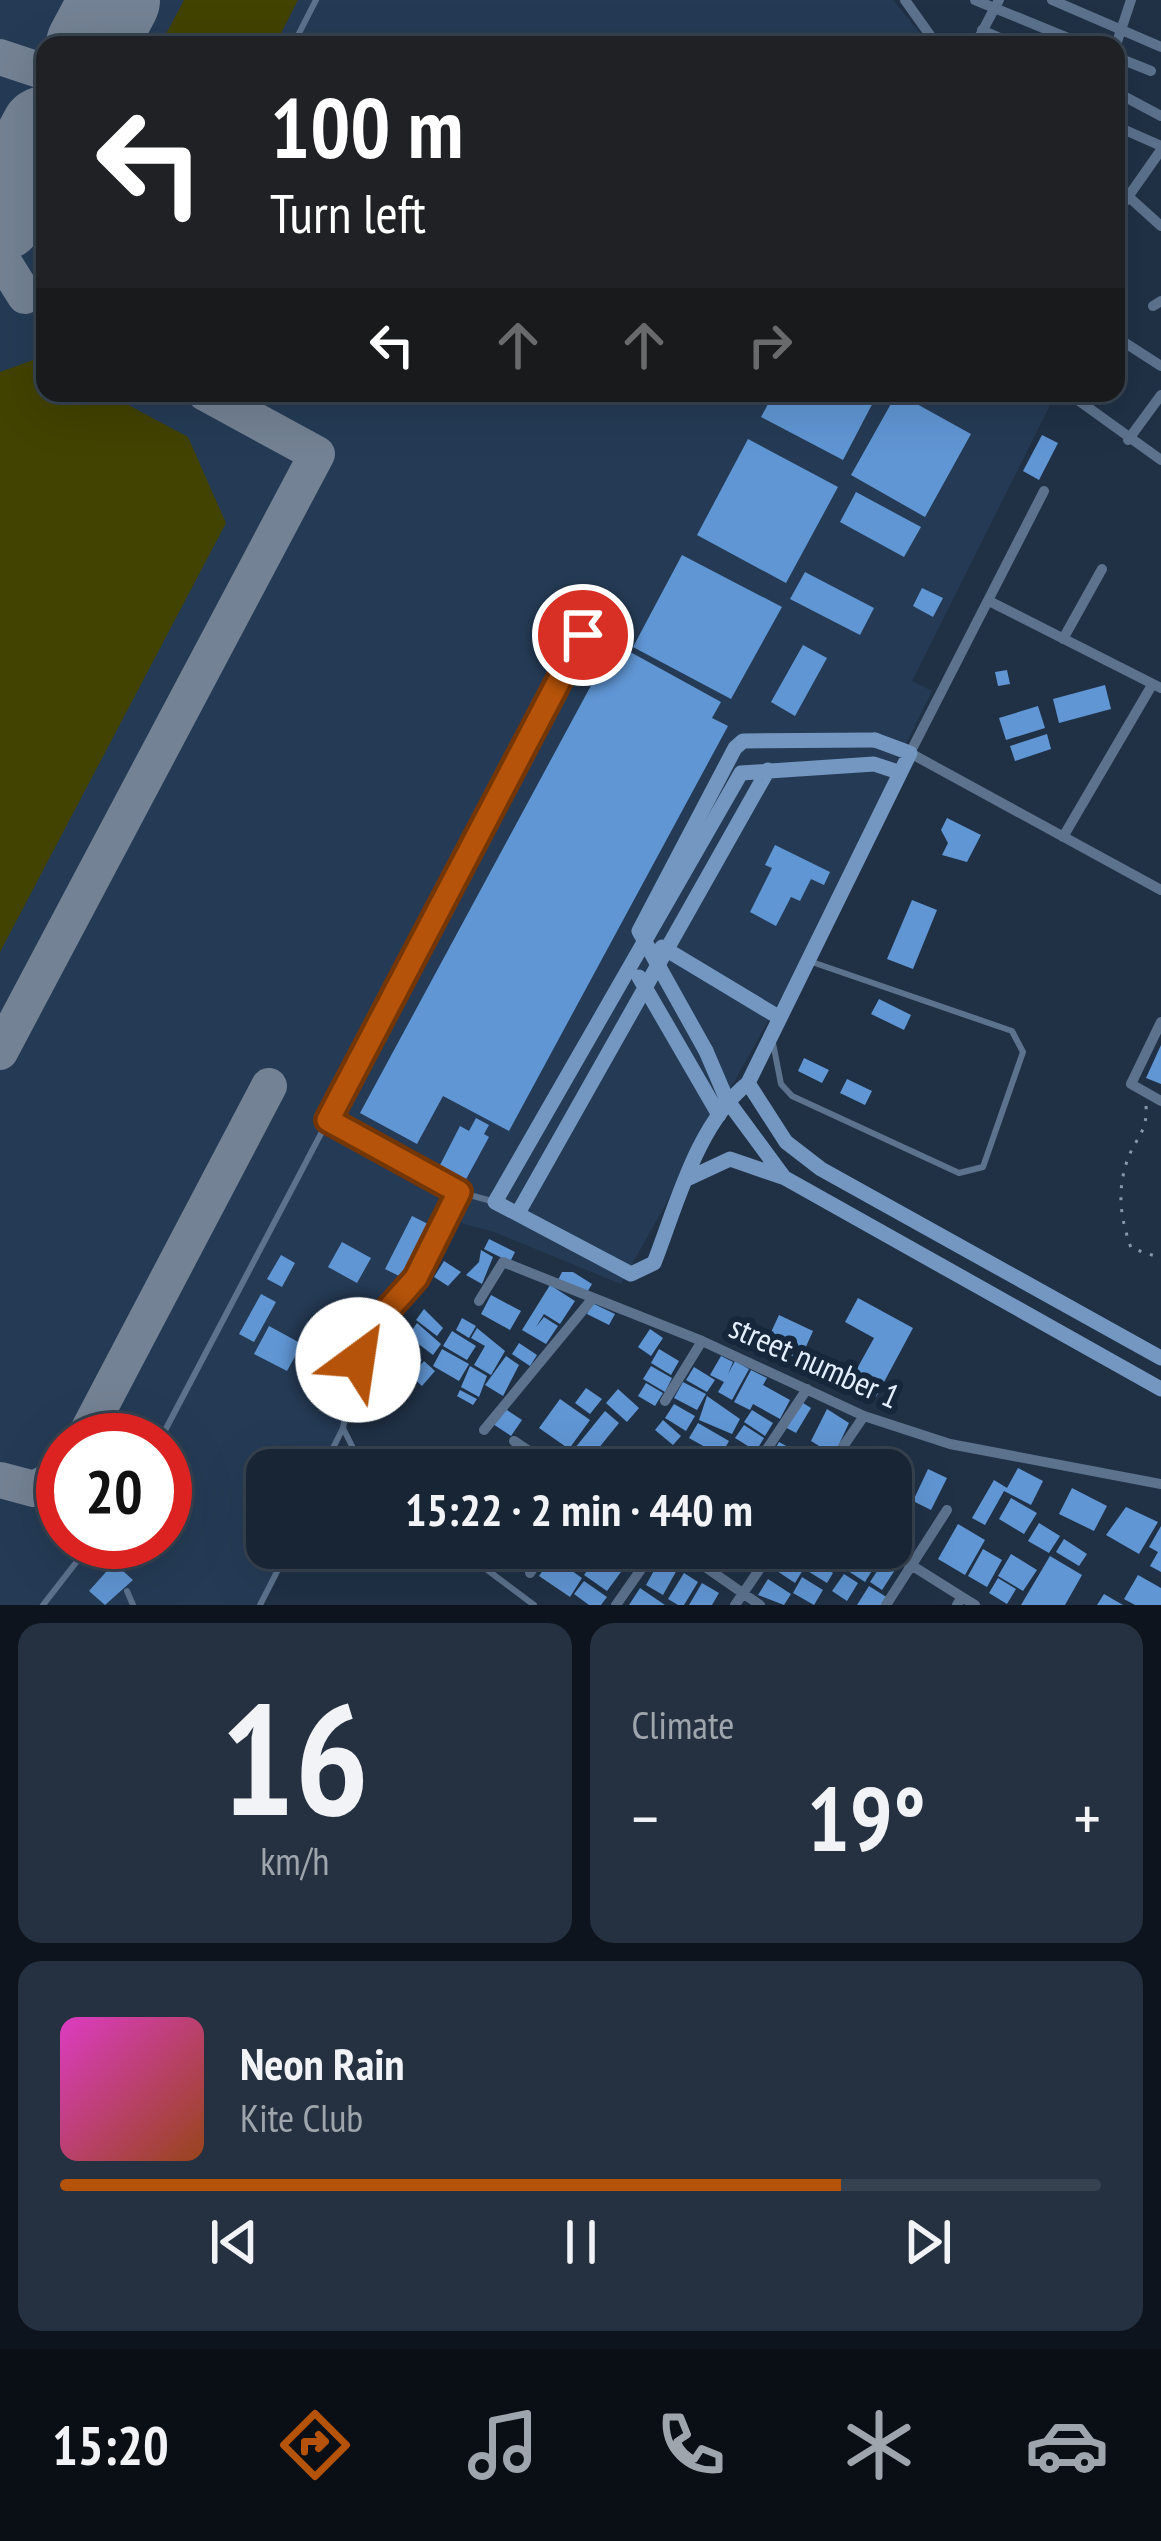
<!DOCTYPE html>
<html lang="en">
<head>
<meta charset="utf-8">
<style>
	body { margin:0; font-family:"PT Sans Narrow",sans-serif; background:#253140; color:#f1f3f6; height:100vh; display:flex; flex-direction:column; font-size:45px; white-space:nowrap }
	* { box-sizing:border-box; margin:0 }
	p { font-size:39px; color:#9fa5ac }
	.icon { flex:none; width:66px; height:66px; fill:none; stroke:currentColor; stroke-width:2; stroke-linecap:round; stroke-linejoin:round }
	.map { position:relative; height:1605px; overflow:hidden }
	.drawer { display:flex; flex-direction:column; gap:18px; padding:18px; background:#0d141d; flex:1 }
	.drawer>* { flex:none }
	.guide { position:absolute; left:36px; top:36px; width:1089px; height:366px; border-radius:24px; box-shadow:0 12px 48px #0002,0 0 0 3px #36424f; background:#202124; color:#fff; overflow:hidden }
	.speed { position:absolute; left:36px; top:1413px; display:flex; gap:24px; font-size:60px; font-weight:700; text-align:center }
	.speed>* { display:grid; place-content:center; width:156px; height:156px; border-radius:50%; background:#182534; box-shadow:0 12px 48px #0002,0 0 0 3px #36424f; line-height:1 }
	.speed .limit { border:18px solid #d22; background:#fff; color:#111 }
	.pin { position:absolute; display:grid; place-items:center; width:102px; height:102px; color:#fff; margin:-51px; border:6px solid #fff; border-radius:50%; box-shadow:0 3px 12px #0007 }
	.me { position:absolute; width:132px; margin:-66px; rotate:31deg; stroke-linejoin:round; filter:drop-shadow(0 0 9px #0008) }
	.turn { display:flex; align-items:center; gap:42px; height:252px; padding:0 36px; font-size:54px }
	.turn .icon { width:156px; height:156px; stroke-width:2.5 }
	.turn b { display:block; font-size:84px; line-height:102px }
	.lanes { display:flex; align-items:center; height:114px; padding:0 36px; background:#0003; justify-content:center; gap:60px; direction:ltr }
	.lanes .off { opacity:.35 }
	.big { font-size:90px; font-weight:800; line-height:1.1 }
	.drawer .card { flex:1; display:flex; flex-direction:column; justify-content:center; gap:18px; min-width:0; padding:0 42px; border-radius:24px; background:#253140 }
	.drawer .dial { align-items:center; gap:0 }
	.dial b { font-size:156px; line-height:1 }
	.song { display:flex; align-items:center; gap:36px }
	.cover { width:144px; height:144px; border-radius:18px; background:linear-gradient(135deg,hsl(310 70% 55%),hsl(20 70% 35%)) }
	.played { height:12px; border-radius:6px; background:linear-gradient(90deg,#b45309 75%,#36424f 75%) }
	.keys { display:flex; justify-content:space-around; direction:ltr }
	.heat { display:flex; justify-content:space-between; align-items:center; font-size:66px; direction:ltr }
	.drawer .tiles { flex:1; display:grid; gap:18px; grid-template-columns:1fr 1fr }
	.card:last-child { grid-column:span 2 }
	.trip { position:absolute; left:246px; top:1449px; width:666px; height:120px; border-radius:24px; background:#182534; box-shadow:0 12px 48px #0002,0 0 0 3px #36424f; font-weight:800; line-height:120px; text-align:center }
	.tab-bar { display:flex; height:192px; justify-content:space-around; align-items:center; background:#0a0f15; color:#9fa5ac }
	.tab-bar .icon { width:84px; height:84px }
	.tab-bar .current { color:#b45309 }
	.tab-bar b { font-size:54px; color:#f1f3f6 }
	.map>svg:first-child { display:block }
</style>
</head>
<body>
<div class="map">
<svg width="1161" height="1605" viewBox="0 0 1161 1605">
	<rect width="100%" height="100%" fill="#203146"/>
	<!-- built -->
	<path fill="#253b55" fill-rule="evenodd" d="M0 0H893L930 45H45V393H1056L912 681 932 691 787 987 621 1284 494 1232 450 1220 325 1470H267V1548H286L257 1605H0ZM63 1440H165V1542H63Z"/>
	<!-- green -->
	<path fill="#424201" d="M184 0H298L275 45H160Z
		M36 359 45 361V393H106L188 437 226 523 0 952V372Z"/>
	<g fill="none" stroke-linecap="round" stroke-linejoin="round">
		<!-- taxiway -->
		<path stroke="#738294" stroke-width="36" d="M0 57 45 72
			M0 218 1 215
			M0 256 25 296
			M0 1052 317 454 205 393
			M83 1440 269 1086
			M0 1480 34 1489 63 1474"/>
		<!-- runway -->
		<path stroke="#738294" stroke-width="90" d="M91 45 115 0
			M0 216 45 131"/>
	</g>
	<!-- building -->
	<path fill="#6096d4" d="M774 393H878L843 460 761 417Z
		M897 393 971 434 925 517 851 475Z
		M1042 435 1058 443 1039 480 1023 471Z
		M748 439 838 487 786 583 697 535Z
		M856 492 921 527 904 557 840 522Z
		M682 555 782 607 731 699 633 647Z
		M805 572 874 608 860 635 790 599Z
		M922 588 943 598 933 617 913 606Z
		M614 643 721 702 712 718 728 726 509 1131 443 1096 417 1144 360 1113Z
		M803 645 827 658 795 716 771 702Z
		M1007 670 1010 684 998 686 995 672Z
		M1105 685 1111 709 1059 723 1053 699Z
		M1038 706 1045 728 1006 740 999 718Z
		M1047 734 1051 749 1015 761 1010 746Z
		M947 818 981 835 967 862 942 855 948 843 941 830Z
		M775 845 830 872 824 885 811 879 800 901 791 897 776 926 750 912 772 868 765 865Z
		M912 900 937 910 913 969 887 959Z
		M879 999 911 1015 904 1030 871 1014Z
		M1161 1045V1084L1146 1078Z
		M804 1058 829 1070 822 1083 798 1071Z
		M847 1079 872 1091 865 1105 840 1093Z
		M476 1118 489 1125 484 1134 489 1137 464 1183 438 1169 460 1126 469 1131Z
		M412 1216 438 1229 411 1282 385 1269Z
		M489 1239 515 1252 510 1262 484 1249Z
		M342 1242 371 1258 357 1283 328 1267Z
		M481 1250 493 1257 482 1284 466 1275 479 1262Z
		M281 1255 295 1263 282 1287 267 1279Z
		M444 1261 461 1272 448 1286 434 1277Z
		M562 1272H573L592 1284 586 1294 557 1282Z
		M550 1285 575 1301 560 1324 544 1314 536 1327 544 1317 558 1326 546 1344 522 1330Z
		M261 1294 276 1302 254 1342 239 1334Z
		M491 1295 521 1311 510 1330 481 1314Z
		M858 1298 913 1328 876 1397 849 1383 874 1338 845 1322Z
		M592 1303 615 1314 609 1325 587 1314Z
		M424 1309 443 1328 437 1336 416 1320Z
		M779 1315 813 1331 800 1360 766 1343Z
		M462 1318 476 1326 469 1338 456 1330Z
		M417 1323 441 1344 433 1355 408 1336Z
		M269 1326 302 1344 287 1371 254 1354Z
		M477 1328 505 1351 491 1375 474 1365 485 1346 471 1338Z
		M650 1329 663 1338 651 1356 638 1347Z
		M452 1331 476 1346 467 1360 443 1346Z
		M519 1343 537 1355 530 1366 512 1354Z
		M396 1344 410 1354 403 1364 389 1354Z
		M442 1349 469 1364 459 1381 433 1366Z
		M659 1349 679 1361 671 1375 651 1363Z
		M414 1353 422 1360 411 1373 403 1366Z
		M506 1356 519 1365 503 1396 485 1385Z
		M721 1356 733 1362 728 1374 735 1361 749 1369 732 1400 718 1392 724 1382 710 1375Z
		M424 1361 435 1371 422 1386 411 1376Z
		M470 1366 487 1376 479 1397 461 1387Z
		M651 1366 672 1378 665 1392 643 1379Z
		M694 1367 715 1380 707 1392 686 1380Z
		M751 1370 767 1378 763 1385 790 1400 780 1419 753 1404 750 1410 734 1402Z
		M683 1382 706 1394 697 1410 674 1398Z
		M646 1383 663 1393 655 1406 638 1396Z
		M586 1388 602 1399 590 1414 575 1403Z
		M618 1389 639 1408 627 1422 606 1403Z
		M460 1390 477 1399 473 1405 457 1396Z
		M707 1396 740 1419 732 1434 699 1420Z
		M560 1399 590 1420 569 1449 539 1428Z
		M800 1401 811 1408 796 1433 785 1427Z
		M674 1404 695 1416 686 1431 665 1418Z
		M504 1408 522 1420 511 1436 493 1424Z
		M827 1409 849 1423 834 1455 811 1441Z
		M752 1410 773 1423 765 1436 744 1422Z
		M605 1411 619 1423 589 1460 575 1448Z
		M663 1420 681 1436 673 1445 655 1430Z
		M698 1423 729 1441 720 1457 732 1464 728 1470 705 1466 714 1452 689 1438Z
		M744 1425 764 1438 756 1451 735 1438Z
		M779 1442 812 1460 806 1470H786L769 1460Z
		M671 1448 691 1460 707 1470H673L661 1463Z
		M503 1449 534 1470H488Z
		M601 1454 614 1464 610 1470H589Z
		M1018 1468 1043 1481 1031 1505 1004 1491 985 1525 972 1518 994 1480 1007 1488Z
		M928 1469 947 1478 931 1510 913 1501Z
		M1072 1488 1107 1506 1094 1531 1059 1514Z
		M1011 1498 1037 1513 1024 1534 999 1519Z
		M891 1501 903 1509 891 1528Z
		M1126 1507 1158 1522 1139 1554 1106 1535Z
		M1039 1523 1060 1536 1049 1553 1028 1541Z
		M958 1524 985 1540 965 1575 938 1559Z
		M1161 1526V1572L1150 1566 1158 1552 1149 1547Z
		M1064 1539 1087 1554 1079 1566 1056 1552Z
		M555 1548H589L591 1550 577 1570 552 1553Z
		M615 1548H642L627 1569 609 1557Z
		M728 1548 743 1554 734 1569 720 1561Z
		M794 1548H822L814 1561Z
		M831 1548H847L838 1563 826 1556Z
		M791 1549 809 1560 795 1583 777 1571Z
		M858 1549 878 1561 865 1582 845 1569Z
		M983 1549 1002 1560 987 1587 968 1576Z
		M1011 1554 1037 1570 1023 1591 998 1576Z
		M598 1556 621 1572 607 1591 584 1575Z
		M1050 1556 1082 1575 1065 1605H1021Z
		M552 1557 582 1578 570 1597 539 1576Z
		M661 1558 678 1568 663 1595 646 1585Z
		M812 1560 833 1573 827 1583 806 1570Z
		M883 1562 895 1570 882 1590 870 1582Z
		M114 1563 133 1580 105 1605 89 1591Z
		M684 1573 698 1582 684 1605H678L668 1599Z
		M844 1574 858 1583 847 1601 832 1591Z
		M1138 1575 1161 1588V1605H1135L1124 1599Z
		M802 1577 823 1590 814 1605 793 1593Z
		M998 1578 1016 1589 1007 1604 989 1593Z
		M768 1579 791 1594 784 1605 758 1595Z
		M584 1581 607 1597 601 1605H589L574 1594Z
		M702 1583 719 1593 712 1605H689Z
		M869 1586 888 1598 883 1605H857Z
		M640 1588 665 1605H629Z
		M1104 1594 1123 1605H1097Z"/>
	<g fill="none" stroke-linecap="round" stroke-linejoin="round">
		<!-- path -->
		<path stroke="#8997a8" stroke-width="3" stroke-dasharray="3 9" stroke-linecap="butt" d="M1146 1106C1148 1132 1135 1138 1127 1161 1117 1192 1120 1216 1131 1248L1161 1258"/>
		<!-- lane -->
		<path stroke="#5c728d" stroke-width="6" d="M293 45 316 0
			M772 1038 781 1084 792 1096 959 1173 983 1167 1023 1052 1012 1031 809 961
			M328 1120 459 1192 495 1202
			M343 1428 359 1342 416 1278 459 1192
			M160 1440 583 635
			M322 1470 343 1428 364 1470
			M458 1548 534 1605
			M127 1591 133 1605
			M43 1605 92 1542
			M260 1605 289 1548"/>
		<!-- street -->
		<path stroke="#5c728d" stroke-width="10" d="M905 0 937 45
			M975 0 1085 45
			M1052 0 1161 47
			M982 30 1016 45
			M975 45 999 0
			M1116 45 1131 0
			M1116 57 1151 71
			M1116 92 1161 116
			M1116 126 1161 146
			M1130 198 1161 226
			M1116 214 1161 150
			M1153 306 1161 301
			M1116 337 1161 366
			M1068 393 1161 460
			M1128 440 1161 395
			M1044 491 910 753 1161 890
			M989 601 1161 688
			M1063 639 1102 569
			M1063 837 1152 685
			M1161 1022 1131 1084 1161 1101
			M479 1301 503 1262 702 1341 864 1416 950 1444 1161 1484
			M665 1401 702 1341
			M484 1430 593 1298
			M514 1441 557 1470
			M765 1452 807 1389
			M645 1470 654 1456
			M827 1470 864 1416
			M678 1548 760 1605
			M884 1548 962 1597
			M530 1573 546 1548
			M616 1605 656 1548
			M735 1605 774 1548
			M886 1605 947 1510
			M957 1605 962 1597 975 1605"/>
		<!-- secondary -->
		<path stroke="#7397c1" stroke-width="15" d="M875 740 910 753 748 1083C697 1124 677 1204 654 1263L631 1274 495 1202 741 773 874 764 898 772
			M662 947 780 1018
			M639 977 719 1115
			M706 1051 727 1100 783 1176
			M748 1083 786 1142 821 1169 1161 1358
			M687 1179 730 1159 785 1178 1161 1389
			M518 1213 768 770"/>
		<!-- secondary-bridge -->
		<path stroke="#7397c1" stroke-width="15" d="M706 1051 639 931 735 748 743 741 875 740"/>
	</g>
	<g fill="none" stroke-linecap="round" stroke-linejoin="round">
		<!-- route casing -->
		<g stroke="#753606" stroke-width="30">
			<path id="route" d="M358 1360 359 1342 416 1278 459 1192 328 1120 583 635"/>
		</g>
		<!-- route -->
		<use href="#route" stroke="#b45309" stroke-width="21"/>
	</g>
	<g text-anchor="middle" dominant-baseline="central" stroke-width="12" stroke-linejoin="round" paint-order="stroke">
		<!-- street labels -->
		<g font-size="33" fill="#e4effd" stroke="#16273b">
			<text transform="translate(815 1361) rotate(24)">street number 1</text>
		</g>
	</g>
</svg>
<div class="speed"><div class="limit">20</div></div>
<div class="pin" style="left:583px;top:635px;background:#d93025"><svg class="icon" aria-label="arrive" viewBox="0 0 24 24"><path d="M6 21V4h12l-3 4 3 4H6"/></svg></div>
<svg class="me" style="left:358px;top:1360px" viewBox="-20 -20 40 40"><circle r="19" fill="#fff"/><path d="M0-13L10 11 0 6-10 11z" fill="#b45309"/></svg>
<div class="trip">15:22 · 2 min · 440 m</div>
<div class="guide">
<div class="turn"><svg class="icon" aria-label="left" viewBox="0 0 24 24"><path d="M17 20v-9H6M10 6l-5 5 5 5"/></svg><div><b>100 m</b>Turn left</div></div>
<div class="lanes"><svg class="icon" aria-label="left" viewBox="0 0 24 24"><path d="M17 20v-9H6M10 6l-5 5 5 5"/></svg><svg class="icon off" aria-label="ahead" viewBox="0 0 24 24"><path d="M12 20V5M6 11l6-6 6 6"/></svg><svg class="icon off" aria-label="ahead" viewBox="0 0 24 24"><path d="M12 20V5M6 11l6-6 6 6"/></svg><svg class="icon off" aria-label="right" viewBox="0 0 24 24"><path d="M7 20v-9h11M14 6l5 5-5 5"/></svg></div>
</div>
</div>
<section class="drawer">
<div class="tiles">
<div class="card dial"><b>16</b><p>km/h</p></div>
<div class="card"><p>Climate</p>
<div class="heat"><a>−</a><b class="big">19°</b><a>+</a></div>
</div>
<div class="card">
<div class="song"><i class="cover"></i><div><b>Neon Rain</b><p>Kite Club</p></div></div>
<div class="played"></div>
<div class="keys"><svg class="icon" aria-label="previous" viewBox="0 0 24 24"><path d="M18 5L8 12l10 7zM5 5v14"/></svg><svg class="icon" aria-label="pause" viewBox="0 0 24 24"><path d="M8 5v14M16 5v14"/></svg><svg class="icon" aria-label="next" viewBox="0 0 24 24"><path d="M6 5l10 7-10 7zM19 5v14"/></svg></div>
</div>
</div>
</section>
<nav class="tab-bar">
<b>15:20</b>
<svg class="icon current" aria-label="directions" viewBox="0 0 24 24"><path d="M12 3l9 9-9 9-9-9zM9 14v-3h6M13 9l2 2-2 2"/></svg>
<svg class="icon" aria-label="music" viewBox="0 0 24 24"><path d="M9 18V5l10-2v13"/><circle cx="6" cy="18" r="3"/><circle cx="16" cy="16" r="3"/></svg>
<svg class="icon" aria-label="phone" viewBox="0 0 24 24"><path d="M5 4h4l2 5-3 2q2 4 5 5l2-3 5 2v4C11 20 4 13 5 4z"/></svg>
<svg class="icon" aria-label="climate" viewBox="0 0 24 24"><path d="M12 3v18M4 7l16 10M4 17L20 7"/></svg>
<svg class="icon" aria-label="car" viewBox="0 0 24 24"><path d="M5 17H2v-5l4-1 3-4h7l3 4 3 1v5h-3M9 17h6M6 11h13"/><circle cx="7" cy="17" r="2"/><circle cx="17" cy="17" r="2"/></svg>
</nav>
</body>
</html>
